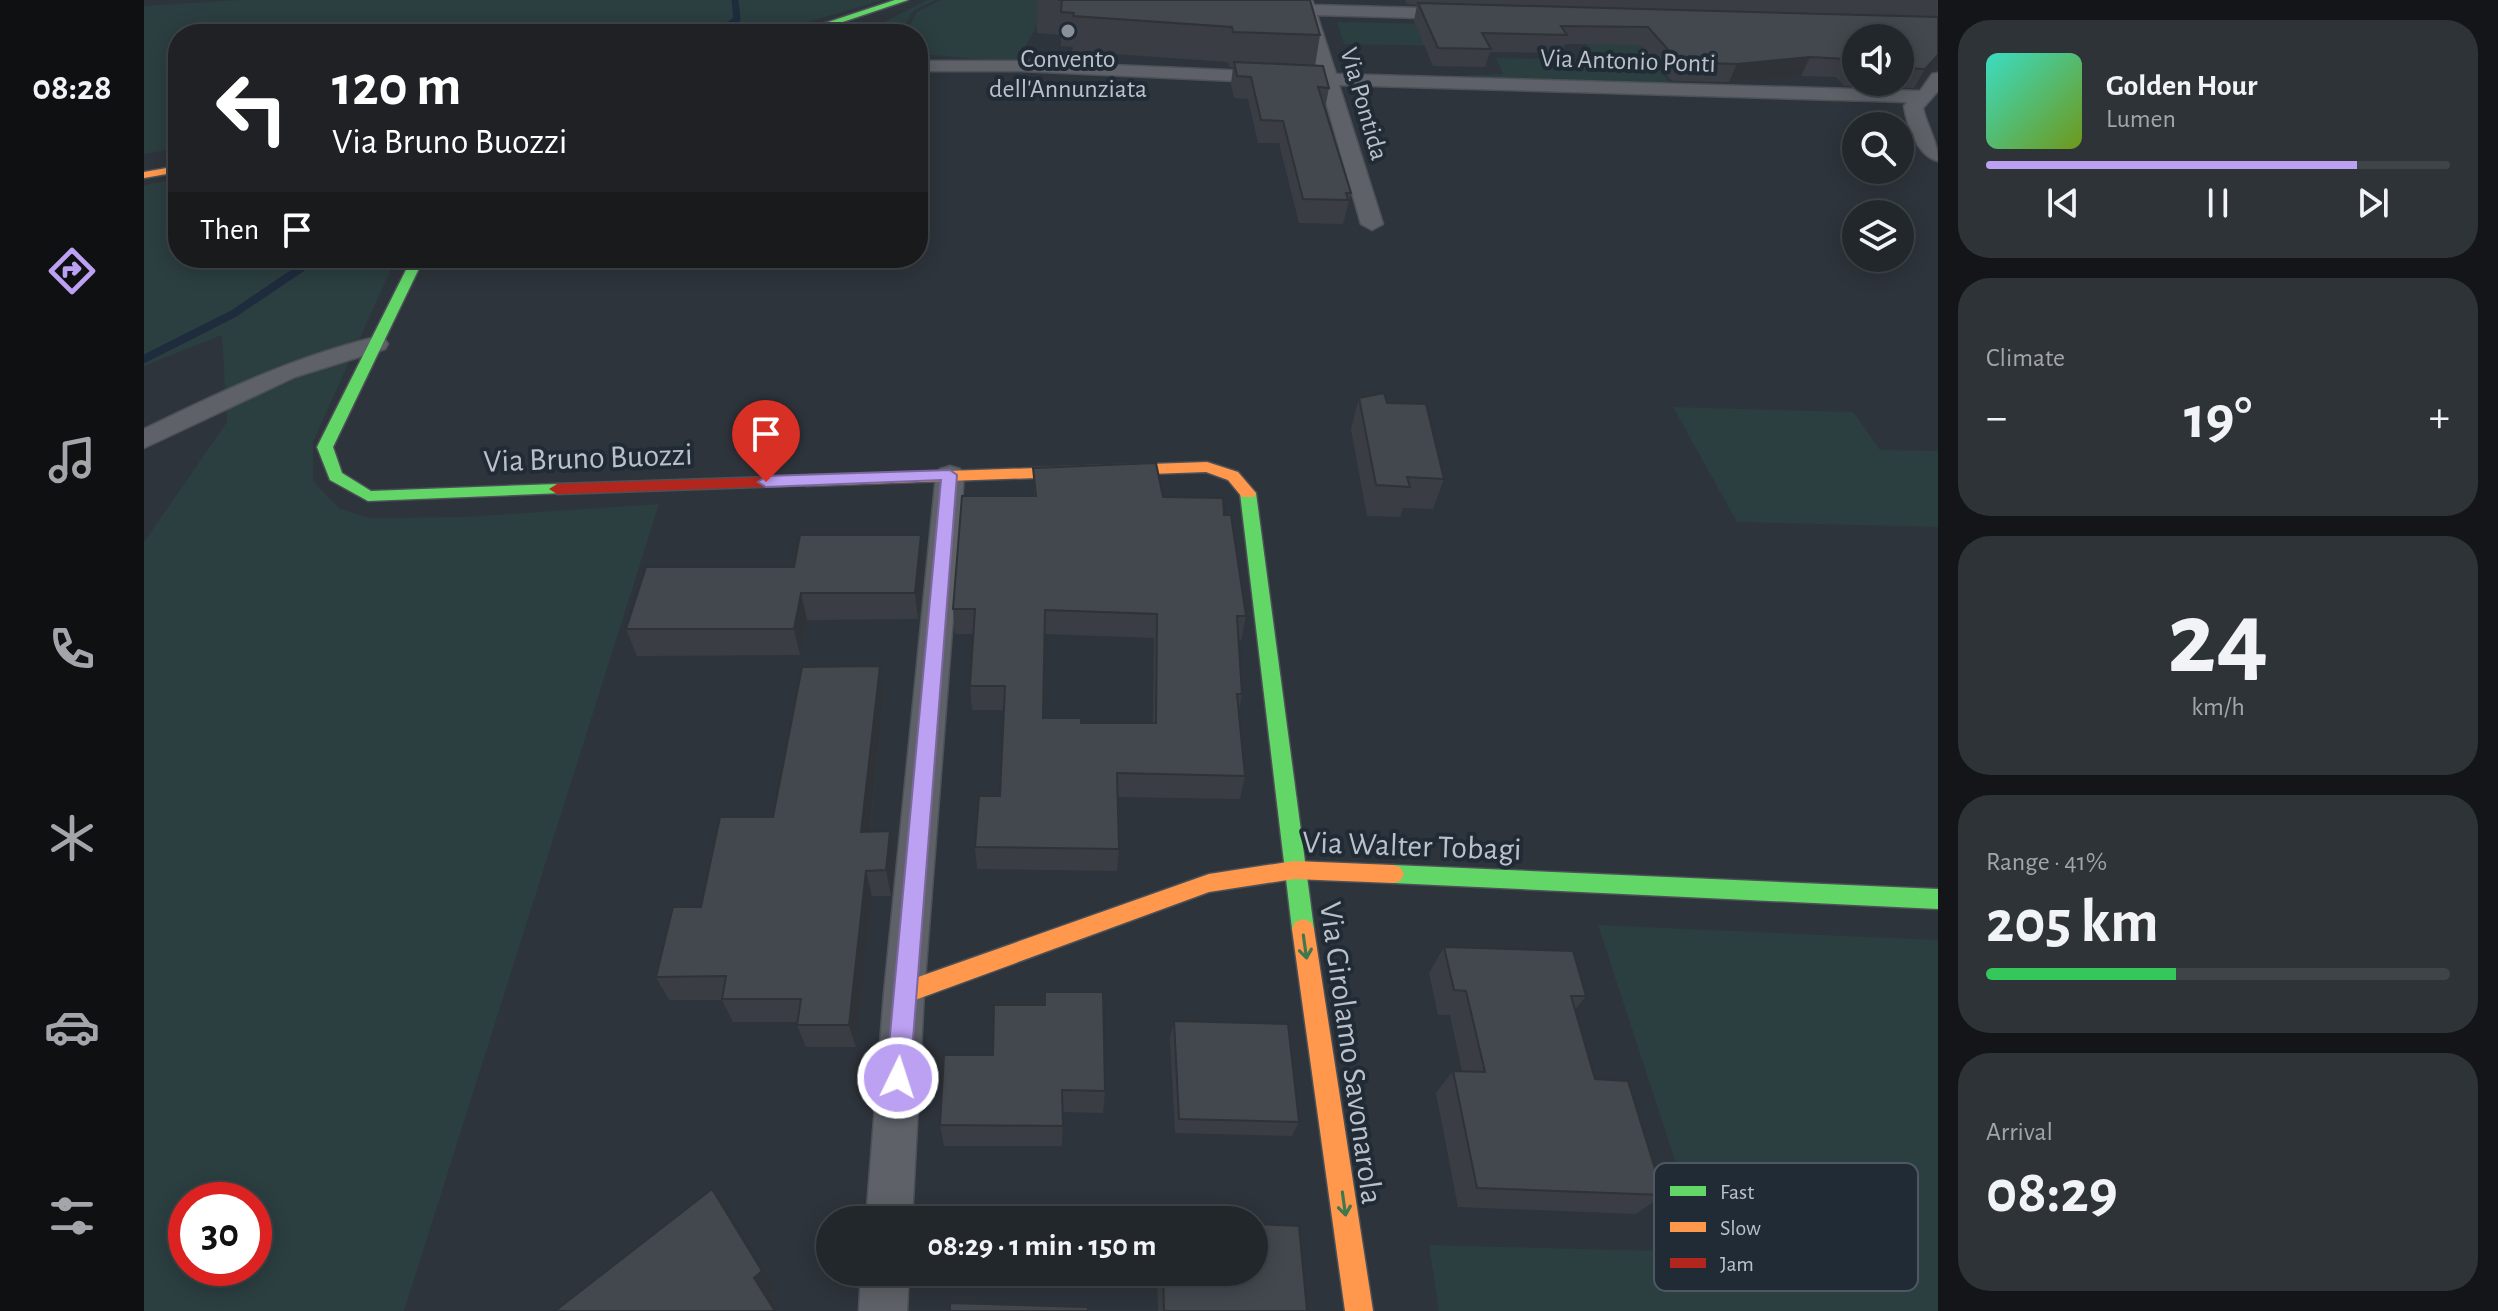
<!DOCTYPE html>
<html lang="en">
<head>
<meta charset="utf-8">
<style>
	body { margin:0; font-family:"Alegreya Sans",sans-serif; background:#2e3338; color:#f1f3f6; height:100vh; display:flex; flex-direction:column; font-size:30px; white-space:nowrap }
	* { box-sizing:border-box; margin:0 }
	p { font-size:26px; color:#a2a5a9 }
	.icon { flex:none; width:44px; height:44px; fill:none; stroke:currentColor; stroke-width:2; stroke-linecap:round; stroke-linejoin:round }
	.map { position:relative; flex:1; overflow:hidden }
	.panel { display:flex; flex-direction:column; gap:20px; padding:20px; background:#131518; width:560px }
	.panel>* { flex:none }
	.guide { position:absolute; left:24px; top:24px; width:760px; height:244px; border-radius:32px; box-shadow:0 4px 20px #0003,0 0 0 2px #3f4448; background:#202124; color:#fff; overflow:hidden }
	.buttons { position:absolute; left:1698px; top:24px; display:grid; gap:16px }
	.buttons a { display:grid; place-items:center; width:72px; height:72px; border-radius:50%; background:#22272c; box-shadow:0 4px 20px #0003,0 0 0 2px #3f4448; font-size:40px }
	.speed { position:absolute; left:24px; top:1182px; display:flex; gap:16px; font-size:40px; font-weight:700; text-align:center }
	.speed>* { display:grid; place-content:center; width:104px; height:104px; border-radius:50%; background:#22272c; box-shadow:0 4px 20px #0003,0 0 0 2px #3f4448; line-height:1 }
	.speed .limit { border:12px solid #d22; background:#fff; color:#111 }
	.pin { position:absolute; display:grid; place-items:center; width:68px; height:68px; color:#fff; margin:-82px -34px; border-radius:50% 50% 50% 0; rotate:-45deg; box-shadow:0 0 8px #0007 }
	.pin .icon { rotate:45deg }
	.me { position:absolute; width:88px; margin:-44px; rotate:4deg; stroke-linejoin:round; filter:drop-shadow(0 0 6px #0008) }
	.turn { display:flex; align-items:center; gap:28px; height:168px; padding:0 32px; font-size:36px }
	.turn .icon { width:104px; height:104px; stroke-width:2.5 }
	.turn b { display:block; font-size:56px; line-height:68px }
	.then { display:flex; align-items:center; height:76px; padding:0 32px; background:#0003; gap:16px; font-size:30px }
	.big { font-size:60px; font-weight:700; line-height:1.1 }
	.panel .card { flex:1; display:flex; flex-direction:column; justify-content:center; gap:12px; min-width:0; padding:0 28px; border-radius:32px; background:#2e3338 }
	.panel .dial { align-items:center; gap:0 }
	.dial b { font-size:104px; line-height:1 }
	.song { display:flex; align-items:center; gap:24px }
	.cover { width:96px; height:96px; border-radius:12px; background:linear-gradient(135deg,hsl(170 70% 55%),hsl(80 70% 35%)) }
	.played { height:8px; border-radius:4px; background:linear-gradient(90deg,#bca0f2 80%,#3f4448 80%) }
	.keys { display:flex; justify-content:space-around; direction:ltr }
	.heat { display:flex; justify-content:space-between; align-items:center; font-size:44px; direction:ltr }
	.charge { height:12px; border-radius:6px; background:linear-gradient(90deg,#34c759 41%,#3f4448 0) }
	.trip { position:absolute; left:672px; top:1206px; width:452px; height:80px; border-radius:40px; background:#22272c; box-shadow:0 4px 20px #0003,0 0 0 2px #3f4448; font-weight:700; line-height:80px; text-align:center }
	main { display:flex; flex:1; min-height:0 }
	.tab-bar { display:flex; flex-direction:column; width:144px; justify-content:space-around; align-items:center; background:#0e1012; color:#a2a5a9 }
	.tab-bar .icon { width:56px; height:56px }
	.tab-bar .selected { color:#bca0f2 }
	.tab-bar b { font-size:36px; color:#f1f3f6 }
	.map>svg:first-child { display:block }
</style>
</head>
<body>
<main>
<nav class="tab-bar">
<b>08:28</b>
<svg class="icon selected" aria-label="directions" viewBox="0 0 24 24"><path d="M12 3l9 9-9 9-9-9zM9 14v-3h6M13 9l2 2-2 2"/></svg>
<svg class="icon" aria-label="music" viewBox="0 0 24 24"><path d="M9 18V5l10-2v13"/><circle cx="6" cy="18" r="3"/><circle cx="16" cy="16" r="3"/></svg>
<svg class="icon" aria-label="phone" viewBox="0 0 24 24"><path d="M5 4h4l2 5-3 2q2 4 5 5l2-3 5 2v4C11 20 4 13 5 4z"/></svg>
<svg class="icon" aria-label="climate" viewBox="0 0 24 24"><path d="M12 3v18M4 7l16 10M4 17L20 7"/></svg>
<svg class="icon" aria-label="car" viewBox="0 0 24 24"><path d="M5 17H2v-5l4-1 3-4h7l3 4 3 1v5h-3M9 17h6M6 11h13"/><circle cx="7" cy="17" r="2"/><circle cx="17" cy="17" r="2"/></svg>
<svg class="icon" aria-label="filters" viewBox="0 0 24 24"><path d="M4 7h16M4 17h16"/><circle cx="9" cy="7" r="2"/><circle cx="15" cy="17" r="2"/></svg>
</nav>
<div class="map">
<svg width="1794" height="1311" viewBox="0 0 1794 1311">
	<rect width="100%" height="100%" fill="#2e343b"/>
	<!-- green -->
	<path fill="#2b3e40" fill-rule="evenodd" d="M95 0H739L623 34H34V148L0 154V6Z
		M783 0H792L769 11 757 34H730L742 21Z
		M797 0H908L872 62 774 54V34H761L773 12Z
		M1193 22 1342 25 1353 47 1200 44Z
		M1491 36 1527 85 1308 76 1359 74 1352 58 1453 60 1442 44Z
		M34 179V258H252L169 442V481L196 509 225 518 321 517 515 504 260 1311H0V542L83 422 78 335 0 366V185ZM42 1200H110V1268H42Z
		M1529 407 1709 412 1736 450 1794 451V527L1593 522Z
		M1454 925 1794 940V1311H1295L1285 1245 1561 1252Z"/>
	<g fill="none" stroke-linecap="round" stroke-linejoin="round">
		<!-- stream-far1 -->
		<path stroke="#1e2c3e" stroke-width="7" d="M574 34 593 19 591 0"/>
		<!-- stream -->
		<path stroke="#1e2c3e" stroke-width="8" d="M0 359 89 314 172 258"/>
		<!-- street casing -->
		<g stroke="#4c5157" stroke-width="3">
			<path id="street" d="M1154 0H1168L1170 5 1313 9 1321 14 1313 19 1173 15 1192 74 1776 91 1788 74 1794 73V91L1779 108C1783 127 1794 141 1794 161 1773 156 1763 125 1760 106L1763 102 1195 85 1239 224 1228 230 1217 224 1177 85 877 71H774V61H877L1174 74Z
				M660 27 697 29 705 34H653L654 28Z
				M232 337 241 339 244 344 241 349 151 377 0 448V429C76 392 149 357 232 337Z
				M806 466 816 469 820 475 780 993 768 1220H722L740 993 792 475 796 469Z
				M717 1272H765L763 1311H715Z"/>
		</g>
		<!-- fast casing -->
		<g stroke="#4c5157" stroke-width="3">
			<path id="fast" d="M751 0H764L663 34H648Z
				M268 258H280L189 447 198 473 227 491 413 484 419 485 421 489 419 493 224 501 186 480 173 447Z
				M1104 488 1112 493 1170 929 1167 936 1159 939 1151 936 1148 929 1096 493Z
				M1249 865 1794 889V909L1249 883 1242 881 1238 874 1242 867Z"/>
		</g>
		<!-- slow casing -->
		<g stroke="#4c5157" stroke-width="3">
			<path id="slow" d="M34 166V172L0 178V172Z
				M1063 462 1094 472 1112 493 1110 497H1098L1084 480 1062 472 662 486 654 481 662 476Z
				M1150 861 1249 865 1256 867 1260 874 1256 881 1249 883 1150 879 1065 892 760 1004 752 1001 749 993 752 985 760 982 1065 874Z
				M1159 919 1167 922 1170 929 1229 1311H1201L1148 929 1151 922Z"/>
		</g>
		<!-- jam casing -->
		<g stroke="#4c5157" stroke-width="3">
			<path id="jam" d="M662 476 670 481 668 485 413 494 405 489 413 484Z"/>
		</g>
		<!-- street -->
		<use href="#street" fill="#5e6268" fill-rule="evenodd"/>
		<!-- fast -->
		<use href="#fast" fill="#63d668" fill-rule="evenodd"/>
		<!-- slow -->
		<use href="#slow" fill="#ff974d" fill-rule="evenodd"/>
		<!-- jam -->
		<use href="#jam" fill="#b3261e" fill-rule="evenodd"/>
	</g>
	<!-- wall -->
	<path fill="#3a3e44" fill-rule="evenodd" d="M893 0H1166L1176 35 1171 66 1185 88 1181 109 1207 193 1199 224 1155 223 1135 143H1114L1104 99 1090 98 1087 84 1089 67H1085L1084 62 928 51 929 47 917 46V35L893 33Z
		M1261 0H1794V63L1770 88 1700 86 1692 77 1657 76 1585 82 1528 81 1497 45 1421 44 1417 53 1346 52 1341 67 1289 66 1270 21 1273 5 1263 4ZM1712 38H1756V82H1712Z
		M1215 398 1243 403 1300 479 1289 509 1259 508 1256 517 1223 516 1207 429Z
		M889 468 1019 497 1080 515 1102 616 1097 641 1095 640 1098 694 1095 710 1101 776 1096 799 973 797 975 849 973 871 833 869 831 847 856 796 860 710H828L826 686 830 634H811L809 609 890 496ZM901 634 1010 638 1009 723H937L900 718Z
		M777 535 780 562 774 619 663 620 656 655 493 656 482 629 650 567Z
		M736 666 740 694 726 832 751 857 747 896H728L712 1047H662L653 1025V1022H589L578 1000H525L512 977 557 907 629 817Z
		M1300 947 1442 996 1431 1010 1451 1079 1519 1195 1492 1214 1314 1207 1292 1093 1309 1071H1318L1306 1015H1294L1285 973Z
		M1030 1021 1155 1122 1148 1136 1031 1133 1026 1038Z
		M849 1055 961 1091 959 1113 919 1112 918 1146H800L796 1125Z
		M1013 1272H1110L1163 1311H1014Z"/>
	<!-- shaded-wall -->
	<path fill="#2f3237" d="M1794 55V63L1770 88 1781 69Z
		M1666 57 1657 76 1585 82 1593 64Z
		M777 535 780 562 774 619 771 593Z
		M657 593 663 620 656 655 650 629Z
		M736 666 740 694 723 857 717 832Z
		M746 831 751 857 747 896 742 870Z
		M722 871 728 896 712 1047 705 1025Z
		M568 1189 582 1208 631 1288 623 1294 634 1311H631L610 1278Z"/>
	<!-- building -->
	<path fill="#43484f" stroke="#2f3237" stroke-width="2" fill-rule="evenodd" d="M914 0H1166L1176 35 1089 32 1088 27 929 16 930 13 917 12 918 0Z
		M1274 3 1794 17V55L1781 69 1756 68V38H1712V67H1710L1702 59 1666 57 1593 64 1535 62 1504 27 1417 26 1423 35 1338 33 1347 49 1294 48Z
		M1090 62 1179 66 1185 88 1174 87 1207 193H1202L1204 200 1159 199 1139 121 1117 120 1107 77 1093 76Z
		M1240 393 1243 403 1282 404 1300 479 1263 477 1266 487 1232 485 1215 398Z
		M1012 463 1019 497 1079 498 1080 515H1087L1102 616H1093L1098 694H1093L1101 776 973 773 975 849 831 847 835 796H856L861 686H826L831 609H809L818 496H892L889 468ZM901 610 1013 614 1012 723H937V718H899Z
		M656 535H777L771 593H657L650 629H482L502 567H650Z
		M736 666 717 832 746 831 742 870 722 871 705 1025H653L657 999H578L582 976 512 977 529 907H557L576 817H629L658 667Z
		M1300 947 1429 951 1442 996H1427L1451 1079 1484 1081 1519 1195 1333 1188 1309 1071 1341 1072 1322 991 1310 990Z
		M901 992H959L961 1091 918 1090 919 1126 796 1125 800 1055H849L850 1005H901Z
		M1030 1021 1144 1024 1155 1122 1035 1119Z
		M568 1189 618 1271 610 1278 631 1311H411Z
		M1110 1224 1155 1226 1163 1311H1020L1019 1272H1110Z
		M806 1303 944 1307V1311H806Z"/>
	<!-- one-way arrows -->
	<defs><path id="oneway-shaft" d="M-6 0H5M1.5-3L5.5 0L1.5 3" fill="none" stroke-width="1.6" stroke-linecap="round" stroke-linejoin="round" transform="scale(2)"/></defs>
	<g stroke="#3f784c">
		<use href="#oneway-shaft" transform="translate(1161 947) rotate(82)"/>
		<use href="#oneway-shaft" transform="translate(1200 1204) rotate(82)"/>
	</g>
	<!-- route -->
	<path fill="#bca0f2" stroke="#7a689d" stroke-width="2" d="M806 470 813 475 766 1078 763 1087 754 1090 745 1087 742 1078 797 480 622 487 614 482 622 476Z"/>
	<!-- markers -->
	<circle fill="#899098" stroke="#212b36" stroke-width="3" cx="924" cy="31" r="8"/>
	<g text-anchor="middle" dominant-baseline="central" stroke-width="8" stroke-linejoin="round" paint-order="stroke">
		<!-- far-poi labels -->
		<g font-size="26" fill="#bac1ca" stroke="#212b36">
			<text x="924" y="59">Convento<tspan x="924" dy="30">dell'Annunziata</tspan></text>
		</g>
		<!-- far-street labels -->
		<g font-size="26" fill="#bac1ca" stroke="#212b36">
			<text transform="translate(1484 61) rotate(2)">Via Antonio Ponti</text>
			<text transform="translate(1220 104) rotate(74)">Via Pontida</text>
		</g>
		<!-- street labels -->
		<g font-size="32" fill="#bac1ca" stroke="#212b36">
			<text transform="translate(444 458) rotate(-2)">Via Bruno Buozzi</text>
			<text transform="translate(1268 846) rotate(2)">Via Walter Tobagi</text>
			<text transform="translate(1207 1053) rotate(82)">Via Girolamo Savonarola</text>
		</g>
	</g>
	<!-- legend -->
	<rect x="1510" y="1163" width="264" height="128" rx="12" fill="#212b36" stroke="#4f5862" stroke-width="2"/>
	<rect x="1526" y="1186" width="36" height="10" fill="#63d668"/>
	<rect x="1526" y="1222" width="36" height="10" fill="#ff974d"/>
	<rect x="1526" y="1258" width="36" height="10" fill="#b3261e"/>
	<g font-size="22" fill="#bac1ca">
		<text x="1576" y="1199">Fast</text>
		<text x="1576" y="1235">Slow</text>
		<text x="1576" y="1271">Jam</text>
	</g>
</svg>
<div class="buttons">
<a><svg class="icon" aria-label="sound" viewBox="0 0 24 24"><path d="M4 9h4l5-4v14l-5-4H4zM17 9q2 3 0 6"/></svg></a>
<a><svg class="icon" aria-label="search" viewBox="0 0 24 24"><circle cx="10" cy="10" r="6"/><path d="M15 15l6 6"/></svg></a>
<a><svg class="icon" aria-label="layers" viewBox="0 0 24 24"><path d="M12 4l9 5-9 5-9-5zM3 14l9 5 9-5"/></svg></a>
</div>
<div class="speed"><div class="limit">30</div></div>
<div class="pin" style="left:622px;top:482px;background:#d93025"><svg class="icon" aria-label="arrive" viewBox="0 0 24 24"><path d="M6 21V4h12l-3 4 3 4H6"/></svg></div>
<svg class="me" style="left:754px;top:1078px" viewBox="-20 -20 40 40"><circle r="17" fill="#bca0f2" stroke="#fff" stroke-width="3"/><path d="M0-11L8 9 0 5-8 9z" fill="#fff"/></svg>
<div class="trip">08:29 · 1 min · 150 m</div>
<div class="guide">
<div class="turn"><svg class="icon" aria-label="left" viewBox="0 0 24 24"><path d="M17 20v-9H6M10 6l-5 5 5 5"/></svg><div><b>120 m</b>Via Bruno Buozzi</div></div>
<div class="then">Then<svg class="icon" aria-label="arrive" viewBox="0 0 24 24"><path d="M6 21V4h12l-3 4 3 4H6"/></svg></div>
</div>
</div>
<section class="panel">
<div class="card">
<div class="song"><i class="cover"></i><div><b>Golden Hour</b><p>Lumen</p></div></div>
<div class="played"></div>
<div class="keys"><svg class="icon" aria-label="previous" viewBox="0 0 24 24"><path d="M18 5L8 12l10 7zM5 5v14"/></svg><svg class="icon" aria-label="pause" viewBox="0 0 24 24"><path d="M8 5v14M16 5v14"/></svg><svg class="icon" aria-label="next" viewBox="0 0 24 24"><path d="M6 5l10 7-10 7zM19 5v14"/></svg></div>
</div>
<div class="card"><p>Climate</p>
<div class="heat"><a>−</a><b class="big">19°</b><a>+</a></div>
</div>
<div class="card dial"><b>24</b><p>km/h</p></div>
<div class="card"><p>Range · 41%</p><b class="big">205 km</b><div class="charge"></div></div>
<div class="card"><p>Arrival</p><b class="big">08:29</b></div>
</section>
</main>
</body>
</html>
